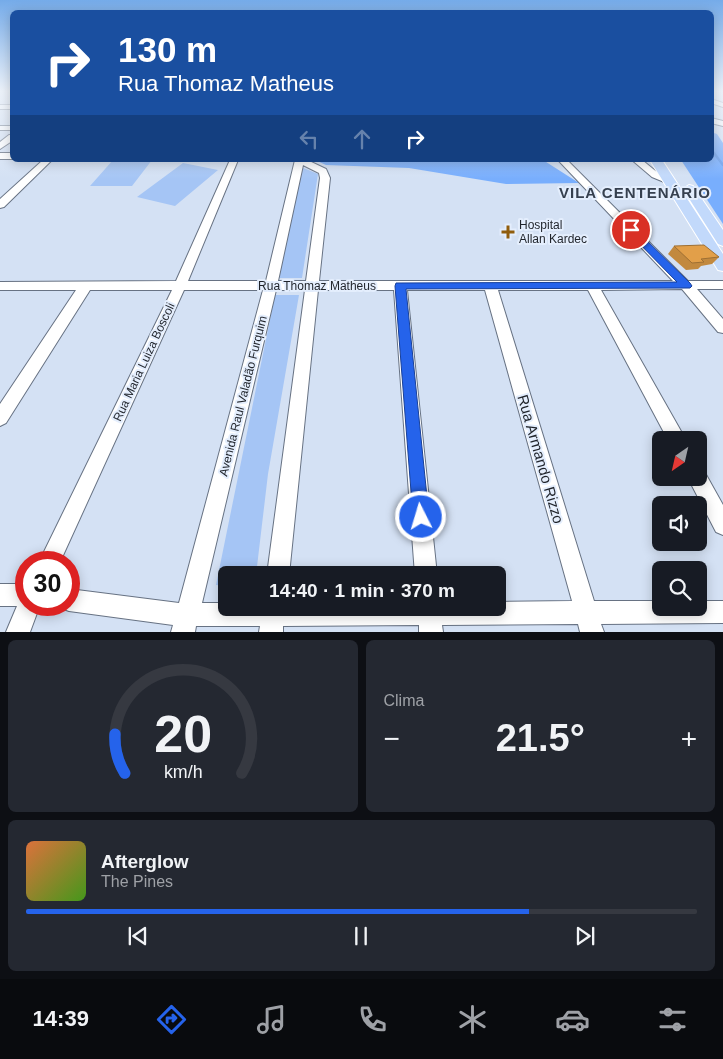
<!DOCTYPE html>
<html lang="pt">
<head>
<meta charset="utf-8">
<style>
	body { margin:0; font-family:Helvetica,sans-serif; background:#242831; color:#f1f3f6; height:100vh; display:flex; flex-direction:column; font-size:19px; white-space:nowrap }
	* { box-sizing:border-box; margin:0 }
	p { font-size:16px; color:#9ea1a6 }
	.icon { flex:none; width:28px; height:28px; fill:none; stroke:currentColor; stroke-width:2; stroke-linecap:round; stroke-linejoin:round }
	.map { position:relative; height:632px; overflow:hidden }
	.side { display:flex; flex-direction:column; gap:8px; padding:8px; background:#0d0f14; flex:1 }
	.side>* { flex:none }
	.top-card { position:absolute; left:10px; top:10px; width:704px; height:152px; border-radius:8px; box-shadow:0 2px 12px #0003; background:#1a4fa0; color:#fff; overflow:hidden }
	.needle { width:32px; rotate:214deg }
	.fabs { position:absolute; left:652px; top:431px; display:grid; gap:10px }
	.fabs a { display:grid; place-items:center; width:55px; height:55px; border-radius:8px; background:#171b24; box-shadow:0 2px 12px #0003; font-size:25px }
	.speed { position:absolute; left:15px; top:551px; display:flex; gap:10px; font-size:25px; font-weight:700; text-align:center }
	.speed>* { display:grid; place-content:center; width:65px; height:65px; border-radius:50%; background:#171b24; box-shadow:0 2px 12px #0003; line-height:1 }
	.speed .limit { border:8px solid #d22; background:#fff; color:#111 }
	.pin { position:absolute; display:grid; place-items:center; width:42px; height:42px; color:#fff; margin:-21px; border:2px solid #fff; border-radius:50%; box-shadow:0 1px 5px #0007 }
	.me { position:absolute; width:55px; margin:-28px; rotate:355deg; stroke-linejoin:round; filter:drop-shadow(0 0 4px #0008) }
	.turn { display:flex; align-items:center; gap:18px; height:105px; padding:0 25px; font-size:22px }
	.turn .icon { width:65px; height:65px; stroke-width:2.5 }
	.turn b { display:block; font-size:35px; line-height:42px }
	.lanes { display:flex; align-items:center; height:48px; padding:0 25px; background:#0003; justify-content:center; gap:25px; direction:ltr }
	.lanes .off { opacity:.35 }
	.big { font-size:38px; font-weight:600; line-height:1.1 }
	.side .card { flex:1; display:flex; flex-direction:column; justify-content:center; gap:8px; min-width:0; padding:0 18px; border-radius:8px; background:#242831 }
	.side .dial { align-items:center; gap:0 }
	.dial svg { height:130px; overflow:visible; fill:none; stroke:#363941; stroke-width:7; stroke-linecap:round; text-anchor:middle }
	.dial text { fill:#f1f3f6; stroke:none }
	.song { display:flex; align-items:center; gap:15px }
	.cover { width:60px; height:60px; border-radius:8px; background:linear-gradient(135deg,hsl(20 70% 55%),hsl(100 70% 35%)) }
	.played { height:5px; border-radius:2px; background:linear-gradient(90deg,#2563eb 75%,#363941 75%) }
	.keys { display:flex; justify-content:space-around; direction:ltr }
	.heat { display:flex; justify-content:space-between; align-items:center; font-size:28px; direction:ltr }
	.side .tiles { flex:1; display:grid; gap:8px; grid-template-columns:1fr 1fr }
	.card:last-child { grid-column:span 2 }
	.trip { position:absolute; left:218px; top:566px; width:288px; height:50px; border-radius:8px; background:#171b24; box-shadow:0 2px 12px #0003; font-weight:600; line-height:50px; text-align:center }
	.tabs { display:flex; height:80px; justify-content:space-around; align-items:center; background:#090b0e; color:#9ea1a6 }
	.tabs .icon { width:35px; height:35px }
	.tabs .selected { color:#2563eb }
	.tabs b { font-size:22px; color:#f1f3f6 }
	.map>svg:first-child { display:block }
</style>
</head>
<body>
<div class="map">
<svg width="723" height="632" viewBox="0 0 723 632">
	<rect width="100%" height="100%" fill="#d4e1f4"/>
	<!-- green -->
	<path fill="#a5c5f5" d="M113 160H152L132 186H90Z
		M183 163 218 170 175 206 137 197Z
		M301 167 318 174 302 278H278Z
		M275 295H299L268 474 256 575H226V586L216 585Z"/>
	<!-- forest -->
	<path fill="#78aefd" d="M711 132 717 134 723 143V224L681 160H711Z
		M315 160H543L579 183 506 184 409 168 326 165Z"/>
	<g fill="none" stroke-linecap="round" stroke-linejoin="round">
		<!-- stream-far1 -->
		<path stroke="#689deb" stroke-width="2" d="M711 149 715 154"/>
		<!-- stream -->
		<path stroke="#689deb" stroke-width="2.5" d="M714 153 723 165"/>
		<!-- minor casing -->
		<g stroke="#677283" stroke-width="2">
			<path id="minor" d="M711 99 723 103V107L711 103Z
				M0 105H12V109H0Z
				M711 118 723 121V126L711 123Z
				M0 126H12V130H0Z
				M9 135H12V141L0 149V142Z
				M0 153H12V159H0Z
				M43 160H52L4 207 0 208V199Z
				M230 160H238L188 281H266L295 160H307L326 169 330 178 319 281H673L558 160H567L688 281H723V289H697L723 319V333L718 332 682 289 601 290 686 440H668L588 290H498L594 601H661V608H699V601H723V623L601 624 604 632H580L578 624 442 625 443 632H419V625L283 626V632H259L260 626H196L195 632H171L173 625 69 611 61 608 60 605H69V589L179 603 263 290H184L60 562H39L172 290H90L6 423 0 426V404L76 290H0V282L176 281ZM303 165 319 173 320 178 306 281H278ZM276 290H305L267 575H289L318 290H394L415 575H437L407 290H485L572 601 496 602V608H226V603H202Z
				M632 160H642L658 173 674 181 669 184 652 177Z
				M699 469 704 471 723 505V535L716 532 688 478H699Z
				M0 584H26V605H40L30 632H6L17 606H0Z"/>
		</g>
		<!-- major casing -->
		<g stroke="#fff" stroke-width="2">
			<path id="major" d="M650 160H662L723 254V271L718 270Z
				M689 185 693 186 723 230V246L718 244 683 189Z"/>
		</g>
		<!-- minor -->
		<use href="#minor" fill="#fff" fill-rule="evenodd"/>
		<!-- major -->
		<use href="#major" fill="#c2d9fb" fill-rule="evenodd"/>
	</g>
	<!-- wall -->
	<path fill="#c2893f" d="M674 246 719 257 712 264 701 266 698 269 686 270 668 254Z"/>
	<!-- building -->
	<path fill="#e29f49" stroke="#9e6f33" d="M704 245 719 257 701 259 704 262 692 263 674 246Z"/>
	<!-- sky -->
	<linearGradient id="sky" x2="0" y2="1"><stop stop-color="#75abe9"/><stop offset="0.51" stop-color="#ecf2fa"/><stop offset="1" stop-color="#ecf2fa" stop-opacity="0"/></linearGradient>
	<rect width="723" height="179" fill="url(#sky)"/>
	<!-- route -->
	<path fill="#2563eb" stroke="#184099" d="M631 227 634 228 690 283 692 286 690 288 406 289 429 517 427 523 421 525 415 523 413 517 395 286 396 283 677 282 628 232V228Z"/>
	<!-- markers -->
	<path fill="#905d0d" stroke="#e4eefd" stroke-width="2" d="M505.5 224.5h5v5h5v5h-5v5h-5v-5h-5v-5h5z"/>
	<g text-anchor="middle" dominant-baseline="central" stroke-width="4" stroke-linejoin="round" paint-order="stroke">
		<!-- poi labels -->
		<g font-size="12" fill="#1f232a" stroke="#e4eefd" text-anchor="start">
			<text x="519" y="225">Hospital<tspan x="519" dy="14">Allan Kardec</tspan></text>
		</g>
		<!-- street labels -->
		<g font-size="12" fill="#1f232a" stroke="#e4eefd">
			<text x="317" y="286">Rua Thomaz Matheus</text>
			<text transform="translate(144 362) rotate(-65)">Rua Maria Luiza Boscoli</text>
			<text transform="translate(243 396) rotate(-76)">Avenida Raul Valadão Furquim</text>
		</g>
		<!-- far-district labels -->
		<g font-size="15" font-weight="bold" letter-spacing="1" fill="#36404f" stroke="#e4eefd">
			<text x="635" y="192">VILA CENTENÁRIO</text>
		</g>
		<!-- near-street labels -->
		<g font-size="15" fill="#1f232a" stroke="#e4eefd">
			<text transform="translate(541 459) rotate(74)">Rua Armando Rizzo</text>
		</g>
	</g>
</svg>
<div class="fabs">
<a><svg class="needle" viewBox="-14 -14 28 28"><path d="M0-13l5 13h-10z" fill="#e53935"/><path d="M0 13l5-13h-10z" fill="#9ea1a6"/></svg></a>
<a><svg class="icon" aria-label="sound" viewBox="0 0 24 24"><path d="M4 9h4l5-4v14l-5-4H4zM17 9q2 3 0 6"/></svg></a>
<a><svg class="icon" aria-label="search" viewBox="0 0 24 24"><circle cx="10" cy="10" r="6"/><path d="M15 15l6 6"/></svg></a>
</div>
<div class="speed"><div class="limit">30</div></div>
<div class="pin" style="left:631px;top:230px;background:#d93025"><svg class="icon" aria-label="arrive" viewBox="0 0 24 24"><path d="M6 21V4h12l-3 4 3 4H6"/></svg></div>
<svg class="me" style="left:421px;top:517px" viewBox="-20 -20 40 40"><circle r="17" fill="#2563eb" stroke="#fff" stroke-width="3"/><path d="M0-11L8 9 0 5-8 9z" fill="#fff"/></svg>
<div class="trip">14:40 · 1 min · 370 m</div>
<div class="top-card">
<div class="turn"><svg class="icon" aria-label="right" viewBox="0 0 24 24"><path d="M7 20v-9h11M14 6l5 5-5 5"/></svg><div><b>130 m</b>Rua Thomaz Matheus</div></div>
<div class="lanes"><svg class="icon off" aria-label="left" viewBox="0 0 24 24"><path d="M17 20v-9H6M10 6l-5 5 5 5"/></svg><svg class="icon off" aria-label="ahead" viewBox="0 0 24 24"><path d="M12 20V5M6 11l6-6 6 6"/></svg><svg class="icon" aria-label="right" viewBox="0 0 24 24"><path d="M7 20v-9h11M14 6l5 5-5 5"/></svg></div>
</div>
</div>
<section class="side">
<div class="tiles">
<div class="card dial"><svg viewBox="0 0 100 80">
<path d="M14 69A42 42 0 1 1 86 69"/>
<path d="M14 69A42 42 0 0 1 8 45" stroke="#2563eb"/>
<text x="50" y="56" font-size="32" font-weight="700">20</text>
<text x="50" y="72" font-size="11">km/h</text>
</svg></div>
<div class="card"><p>Clima</p>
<div class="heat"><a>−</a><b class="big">21.5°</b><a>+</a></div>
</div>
<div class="card">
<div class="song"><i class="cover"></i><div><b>Afterglow</b><p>The Pines</p></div></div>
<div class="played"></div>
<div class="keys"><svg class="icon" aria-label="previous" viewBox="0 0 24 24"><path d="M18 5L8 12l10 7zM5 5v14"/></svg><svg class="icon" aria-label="pause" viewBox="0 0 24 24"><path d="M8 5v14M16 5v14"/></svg><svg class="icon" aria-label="next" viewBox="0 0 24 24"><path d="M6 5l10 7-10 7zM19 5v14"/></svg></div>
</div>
</div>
</section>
<nav class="tabs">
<b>14:39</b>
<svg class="icon selected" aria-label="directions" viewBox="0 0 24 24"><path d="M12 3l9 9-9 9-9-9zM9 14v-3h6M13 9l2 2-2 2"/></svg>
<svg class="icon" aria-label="music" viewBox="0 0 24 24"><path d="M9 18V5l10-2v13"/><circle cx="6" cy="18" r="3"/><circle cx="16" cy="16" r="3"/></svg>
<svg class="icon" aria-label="phone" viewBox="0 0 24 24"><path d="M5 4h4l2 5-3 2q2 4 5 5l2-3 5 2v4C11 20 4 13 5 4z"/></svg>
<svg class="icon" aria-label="climate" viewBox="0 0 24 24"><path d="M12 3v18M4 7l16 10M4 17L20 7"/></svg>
<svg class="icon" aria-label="car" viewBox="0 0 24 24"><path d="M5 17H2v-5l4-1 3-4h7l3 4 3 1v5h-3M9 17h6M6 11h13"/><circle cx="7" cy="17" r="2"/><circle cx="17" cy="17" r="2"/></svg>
<svg class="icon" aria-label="filters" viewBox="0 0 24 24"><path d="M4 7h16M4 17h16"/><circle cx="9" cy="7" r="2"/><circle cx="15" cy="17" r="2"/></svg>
</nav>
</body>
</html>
